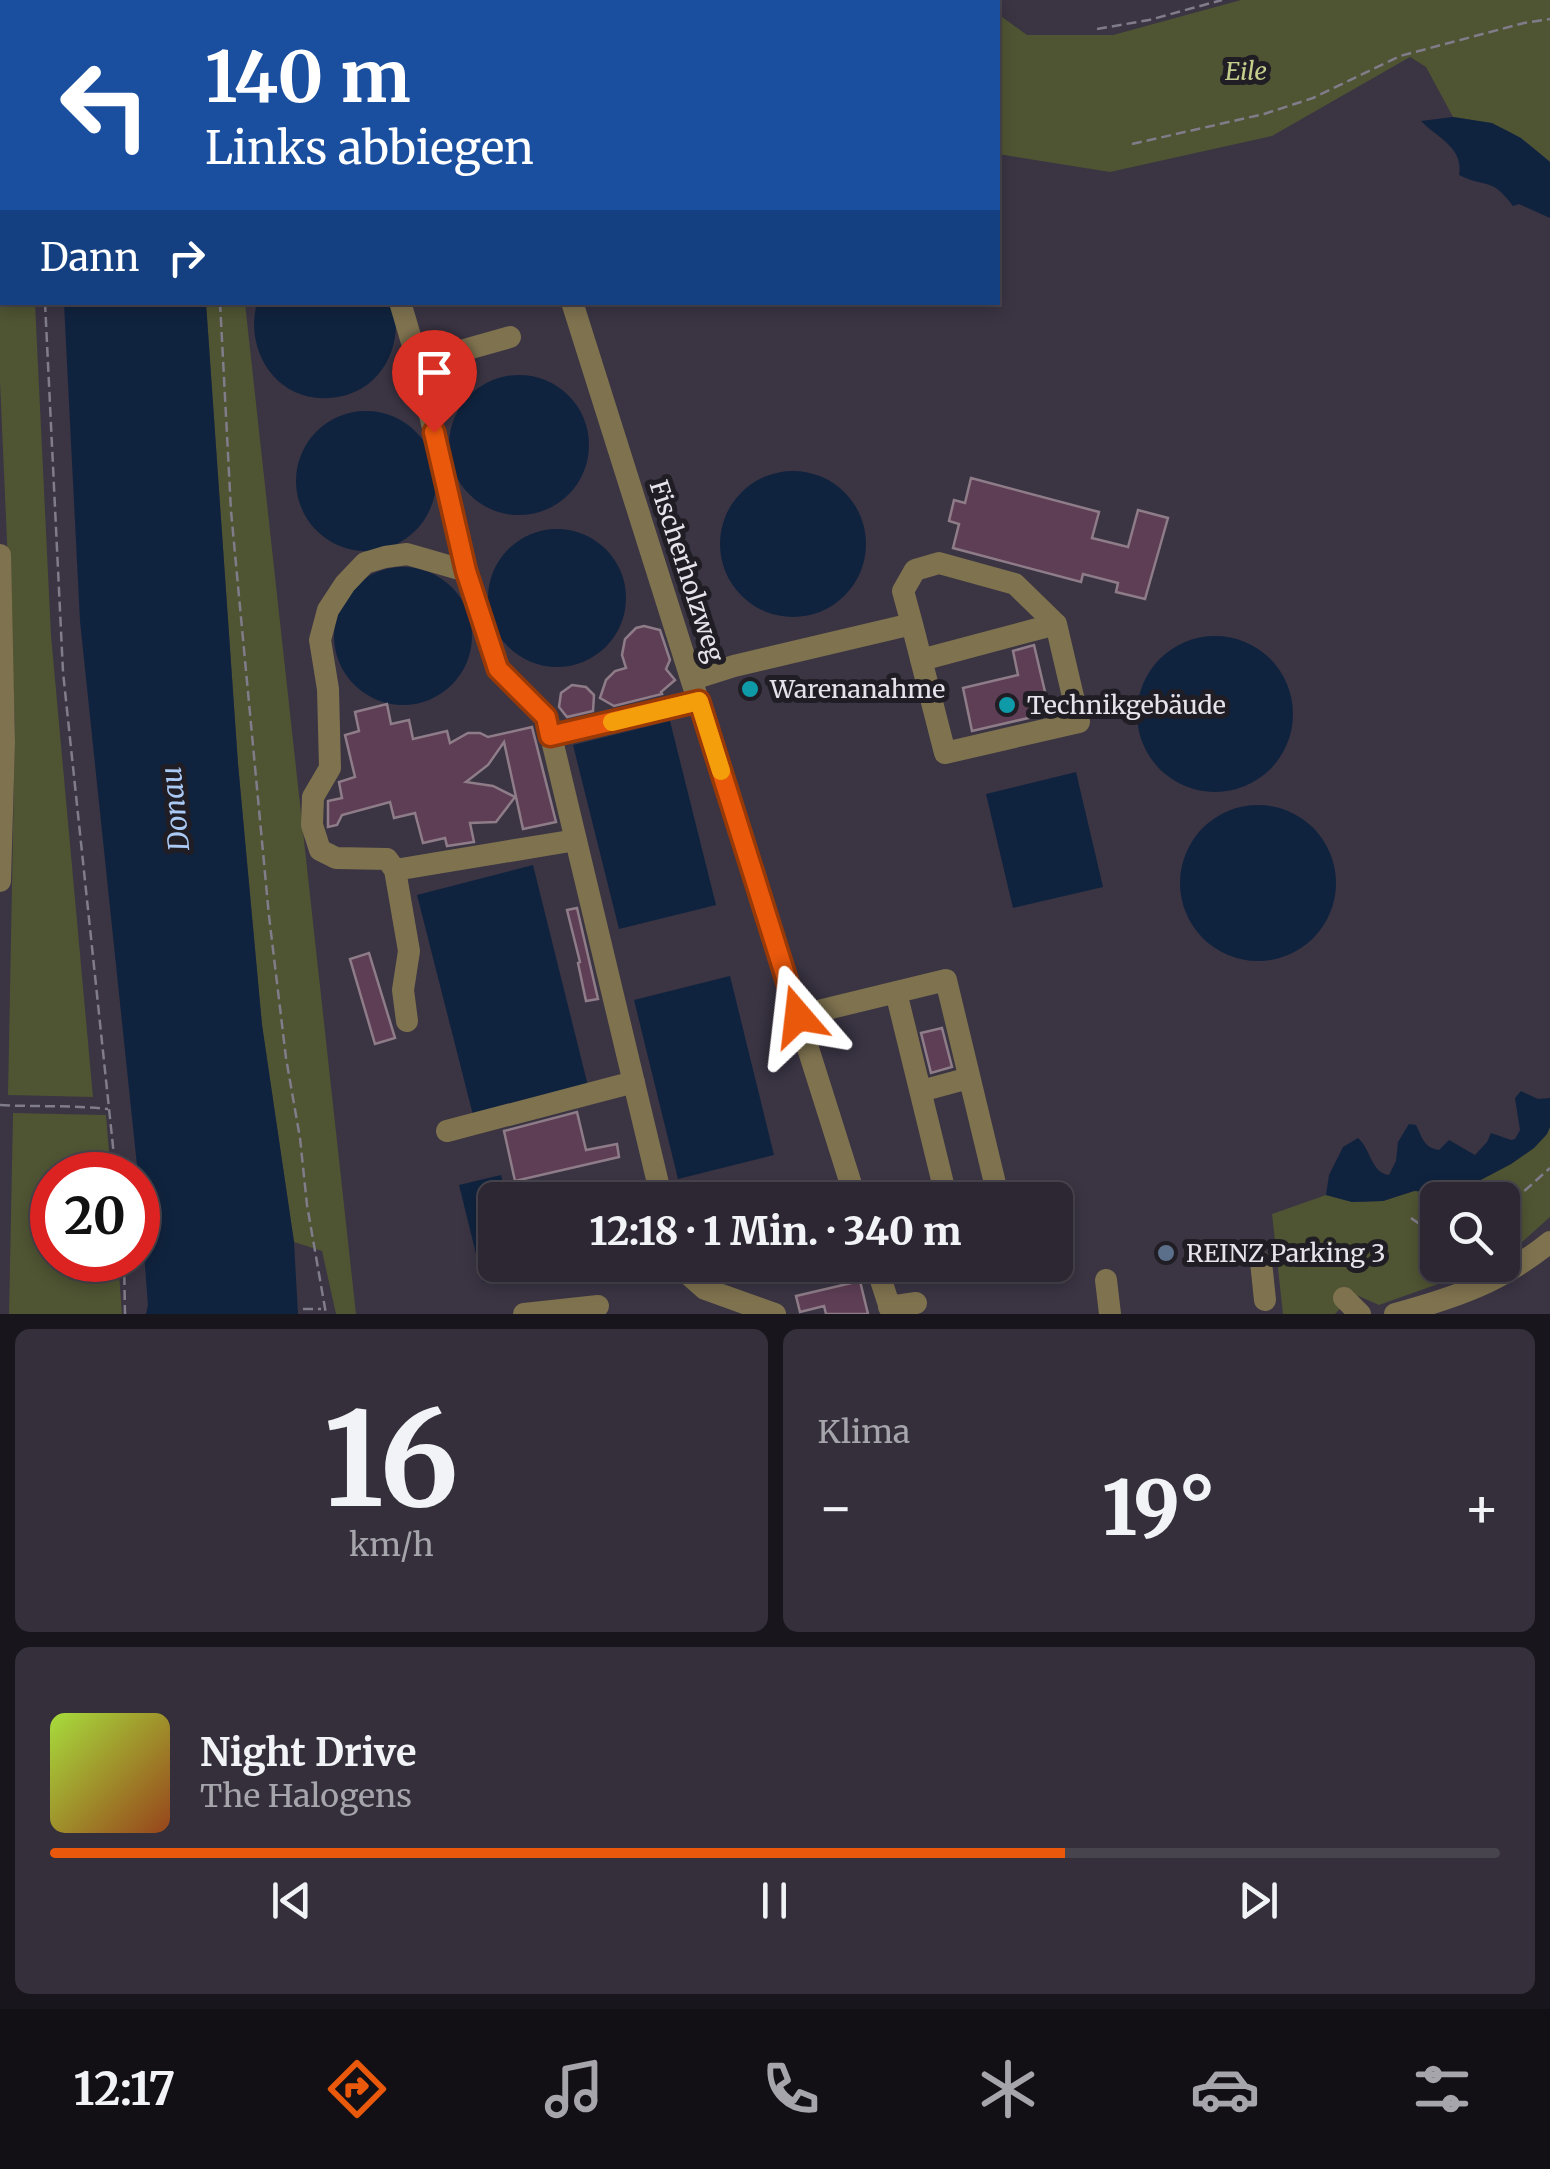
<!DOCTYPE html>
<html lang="de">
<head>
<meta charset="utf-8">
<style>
	body { margin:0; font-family:Merriweather,serif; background:#342f3a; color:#f1f3f6; height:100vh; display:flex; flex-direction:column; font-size:38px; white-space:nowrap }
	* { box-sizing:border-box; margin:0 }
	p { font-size:32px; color:#a6a5ac }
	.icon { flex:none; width:55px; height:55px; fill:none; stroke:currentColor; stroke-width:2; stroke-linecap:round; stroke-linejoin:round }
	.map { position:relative; height:1314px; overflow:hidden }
	.panel { display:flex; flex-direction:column; gap:15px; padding:15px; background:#18151c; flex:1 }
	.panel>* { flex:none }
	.banner { position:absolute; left:0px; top:0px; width:1000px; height:305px; box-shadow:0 5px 15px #0003,0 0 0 2px #48444d; background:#1a4fa0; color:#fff; overflow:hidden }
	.fabs { position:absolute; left:1420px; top:1182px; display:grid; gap:20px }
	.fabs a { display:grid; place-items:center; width:100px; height:100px; border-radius:15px; background:#2c2732; box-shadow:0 5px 15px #0003,0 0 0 2px #48444d; font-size:50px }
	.speed { position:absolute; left:30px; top:1152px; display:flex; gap:20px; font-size:50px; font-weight:700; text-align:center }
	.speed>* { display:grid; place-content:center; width:130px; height:130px; border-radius:50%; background:#2c2732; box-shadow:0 5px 15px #0003,0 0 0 2px #48444d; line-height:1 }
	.speed .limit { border:15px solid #d22; background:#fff; color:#111 }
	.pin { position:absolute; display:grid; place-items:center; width:85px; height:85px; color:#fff; margin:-102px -42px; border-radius:50% 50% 50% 0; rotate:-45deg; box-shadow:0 0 10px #0007 }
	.pin .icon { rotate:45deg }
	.me { position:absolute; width:110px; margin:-55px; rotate:343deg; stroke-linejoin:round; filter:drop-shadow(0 0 8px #0008) }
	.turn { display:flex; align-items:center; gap:35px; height:210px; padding:0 40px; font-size:45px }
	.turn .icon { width:130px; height:130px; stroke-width:2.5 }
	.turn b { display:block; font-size:70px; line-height:85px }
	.then { display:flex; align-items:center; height:95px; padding:0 40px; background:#0003; gap:20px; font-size:38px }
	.big { font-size:75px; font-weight:800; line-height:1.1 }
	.panel .widget { flex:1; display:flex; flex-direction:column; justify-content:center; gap:15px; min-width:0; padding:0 35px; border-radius:15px; background:#342f3a }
	.panel .dial { align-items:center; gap:0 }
	.dial b { font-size:130px; line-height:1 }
	.song { display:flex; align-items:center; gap:30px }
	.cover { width:120px; height:120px; border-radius:15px; background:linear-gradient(135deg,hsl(80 70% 55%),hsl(20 70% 35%)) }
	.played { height:10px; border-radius:5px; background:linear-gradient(90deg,#ea580c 70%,#48444d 70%) }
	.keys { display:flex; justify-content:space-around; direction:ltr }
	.heat { display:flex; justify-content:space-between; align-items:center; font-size:55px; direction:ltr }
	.panel .tiles { flex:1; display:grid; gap:15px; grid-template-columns:1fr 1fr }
	.widget:last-child { grid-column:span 2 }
	.trip { position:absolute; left:478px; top:1182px; width:595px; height:100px; border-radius:15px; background:#2c2732; box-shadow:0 5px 15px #0003,0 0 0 2px #48444d; font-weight:800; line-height:100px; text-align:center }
	.tab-bar { display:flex; height:160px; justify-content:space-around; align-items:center; background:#121014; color:#a6a5ac }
	.tab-bar .icon { width:70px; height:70px }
	.tab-bar .active { color:#ea580c }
	.tab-bar b { font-size:45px; color:#f1f3f6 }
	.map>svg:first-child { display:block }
</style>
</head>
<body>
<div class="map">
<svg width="1550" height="1314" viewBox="0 0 1550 1314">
	<rect width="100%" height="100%" fill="#3a3443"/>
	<!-- green -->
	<path fill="#4f5433" d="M0 0H21V2H2V302L35 303 51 635 93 1097 8 1095 15 725 0 382Z
		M1241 0H1550V162C1513 130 1501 124 1453 117L1426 67 1410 57 1272 136 1110 172 998 154V14L1027 35H1113Z
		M206 303H245L356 1314H336L322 1251 294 1242 262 1025 238 764Z
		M13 1113 106 1115 111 1175H52V1260H118L122 1314H9Z
		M1550 1127V1217L1511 1252 1503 1256 1502 1200H1438V1265H1483L1452 1279 1379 1305 1354 1294 1335 1314H1283L1272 1214 1326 1195 1353 1202 1383 1201 1414 1191 1456 1193 1511 1164 1534 1148 1547 1134Z"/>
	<!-- water -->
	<path fill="#10233e" d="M1453 117 1492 123 1521 138 1550 162V218L1519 204 1513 206C1491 176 1487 189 1459 175 1464 147 1437 138 1421 121Z
		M64 303H206L238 764 262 1025 294 1242 298 1314H146L148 1305 138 1175 80 621Z
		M257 303H393C405 348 379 395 329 398 276 402 244 350 257 303Z
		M449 445a70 70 0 1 1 140 0a70 70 0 1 1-140 0Z
		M296 481a70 70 0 1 1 140 0a70 70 0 1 1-140 0Z
		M720 544a73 73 0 1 1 146 0a73 73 0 1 1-146 0Z
		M488 598a69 69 0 1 1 138 0a69 69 0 1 1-138 0Z
		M334 636a69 69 0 1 1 138 0a69 69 0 1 1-138 0Z
		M1137 714a78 78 0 1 1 156 0a78 78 0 1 1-156 0Z
		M670 721 716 905 619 929 573 745Z
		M1076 772 1103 887 1013 908 986 794Z
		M1180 883a78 78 0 1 1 156 0a78 78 0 1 1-156 0Z
		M533 865 588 1086 473 1115 417 895Z
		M730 976 774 1155 678 1179 634 1000Z
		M1521 1091 1538 1099 1550 1098V1127L1547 1134 1534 1148 1511 1164 1456 1193 1414 1191 1383 1201 1352 1202 1326 1195 1329 1175 1343 1147 1358 1138C1371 1149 1371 1173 1389 1175L1396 1161 1398 1142 1409 1124 1416 1125C1422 1137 1424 1148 1439 1150L1449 1140 1475 1155 1487 1142 1491 1133 1511 1140 1515 1139 1520 1130 1515 1098Z
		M501 1175 507 1200H495V1265H523L524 1272 483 1282 459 1185Z"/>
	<!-- building -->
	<path fill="#5e3e55" stroke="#8e7d88" stroke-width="2.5" d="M971 478 1099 512 1092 538 1128 547 1138 510 1168 518 1145 599 1116 592 1118 583 1083 574 1081 582 953 548 959 524 949 521 954 500 965 503Z
		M644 626 660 630 670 660 666 669 675 680 661 692 662 694 614 706 600 698 606 680 615 671 626 668 622 655 625 639 636 628Z
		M1034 645 1050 713 972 731 963 688 1018 675 1013 651Z
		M572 685 586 687 594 695 593 711 567 717 559 707 561 693Z
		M387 704 391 724 409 720 413 739 447 731 450 743 468 733H480L488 737 532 727 556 822 523 829 504 742 488 765 466 782 493 786 515 797 496 822 470 823 474 842 447 846 445 838 423 843 415 813 394 818 390 802 342 815 337 825 328 827V801L342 798 339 782 355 777 345 735 359 731 355 712Z
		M577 908 598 999 586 1001 578 963 580 962 567 910Z
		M369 953 395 1038 375 1044 350 959Z
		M942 1028 952 1067 931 1073 921 1033Z
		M577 1112 586 1150 617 1144 619 1157 515 1181 504 1131Z
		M860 1281 868 1314H826L824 1306 800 1312 796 1296Z"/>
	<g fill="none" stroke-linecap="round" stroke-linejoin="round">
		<!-- path -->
		<path stroke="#817c89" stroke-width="2.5" stroke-dasharray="10 5" stroke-linecap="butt" d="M32 0V2
			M213 0V2
			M1097 29 1149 20 1222 0
			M1132 144 1264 114 1313 98 1400 56 1524 23 1550 19
			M45 302 63 672 116 1175
			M220 302 231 511 269 916 286 1058 300 1138 307 1205 326 1314
			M0 1105C36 1107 73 1105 108 1109
			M1502 1211 1550 1168
			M1411 1218 1432 1233H1438
			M124 1260 125 1314
			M303 1309H321"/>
		<!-- minor -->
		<path stroke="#7e724f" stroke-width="22" d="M334 0V2
			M362 0V2
			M407 0 408 2
			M451 0 452 2
			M493 0 494 2
			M757 2V0
			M400 302 418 363 466 571 498 669 545 717 551 736
			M572 302 856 1200
			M418 363 510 337
			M0 555 4 742 0 881
			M921 660 1056 624
			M693 679 734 666 912 624 903 591 915 570 939 563 1015 584 1056 624 1079 722 945 753 912 624
			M395 870 576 840
			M896 992 947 1200
			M798 1016 946 980 999 1200
			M407 1021 403 990 409 951 395 870 387 859 336 858 320 850 312 825 313 797 330 768 328 689 320 640 328 610 345 584 365 563 385 557 407 554 466 571
			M921 1091 969 1078
			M447 1131 634 1082
			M662 1200 551 736 699 701
			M1261 1262 1265 1300
			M678 1265 705 1289 775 1314
			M876 1265 892 1314
			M1106 1280 1110 1314
			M1344 1298 1360 1314
			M889 1307 916 1303
			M524 1314 598 1306
			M1395 1314C1457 1297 1499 1283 1550 1242"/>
	</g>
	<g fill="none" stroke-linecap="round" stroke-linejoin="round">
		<!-- route casing -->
		<g stroke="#983908" stroke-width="25">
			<path id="route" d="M434 432 466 571 498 669 546 717 550 736 699 701 798 1016"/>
		</g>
		<!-- route -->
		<use href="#route" stroke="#ea580c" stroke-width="18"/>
		<!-- slow -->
		<path stroke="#f59e0b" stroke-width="18" d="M612 722 699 701 721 771"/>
	</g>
	<!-- markers -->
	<g fill="#0f9aa8" stroke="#201e24" stroke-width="4">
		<circle cx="750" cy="689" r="10"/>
		<circle cx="1007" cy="705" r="10"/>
	</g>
	<circle fill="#5c6f8a" stroke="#201e24" stroke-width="4" cx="1166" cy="1253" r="10"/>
	<g text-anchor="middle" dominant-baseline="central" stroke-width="10" stroke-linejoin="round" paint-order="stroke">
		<!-- park labels -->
		<g font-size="25" font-style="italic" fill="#c3ce8c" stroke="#201e24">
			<text x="1246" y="71">Eile</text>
		</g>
		<!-- street labels -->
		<g font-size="25" fill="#e6e3ec" stroke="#201e24">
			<text transform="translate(687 571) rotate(72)">Fischerholzweg</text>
		</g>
		<!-- poi labels -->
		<g font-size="25" fill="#e6e3ec" stroke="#201e24" text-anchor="start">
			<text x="770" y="689">Warenanahme</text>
			<text x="1027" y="705">Technikgebäude</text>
			<text x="1186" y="1253">REINZ Parking 3</text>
		</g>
		<!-- water labels -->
		<g font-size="28" font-style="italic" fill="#abc9f5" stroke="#201e24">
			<text transform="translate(175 809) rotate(-96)">Donau</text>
		</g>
	</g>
</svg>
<div class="fabs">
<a><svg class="icon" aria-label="search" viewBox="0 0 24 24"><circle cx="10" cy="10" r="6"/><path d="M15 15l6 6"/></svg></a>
</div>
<div class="speed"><div class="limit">20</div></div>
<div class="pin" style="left:434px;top:432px;background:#d93025"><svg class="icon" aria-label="arrive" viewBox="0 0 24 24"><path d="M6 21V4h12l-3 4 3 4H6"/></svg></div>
<svg class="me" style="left:798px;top:1016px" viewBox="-20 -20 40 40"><path d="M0-17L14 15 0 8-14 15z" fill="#ea580c" stroke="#fff" stroke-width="4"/></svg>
<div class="trip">12:18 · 1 Min. · 340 m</div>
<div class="banner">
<div class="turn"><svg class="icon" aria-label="left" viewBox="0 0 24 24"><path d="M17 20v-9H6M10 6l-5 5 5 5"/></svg><div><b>140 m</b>Links abbiegen</div></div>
<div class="then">Dann<svg class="icon" aria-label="right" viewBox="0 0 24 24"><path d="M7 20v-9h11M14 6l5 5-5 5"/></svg></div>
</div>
</div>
<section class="panel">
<div class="tiles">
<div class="widget dial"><b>16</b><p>km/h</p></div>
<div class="widget"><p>Klima</p>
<div class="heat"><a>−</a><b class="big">19°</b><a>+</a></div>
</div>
<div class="widget">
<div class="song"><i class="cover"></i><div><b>Night Drive</b><p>The Halogens</p></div></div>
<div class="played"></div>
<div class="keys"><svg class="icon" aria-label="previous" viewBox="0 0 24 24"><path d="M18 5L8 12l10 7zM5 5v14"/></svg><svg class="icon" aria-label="pause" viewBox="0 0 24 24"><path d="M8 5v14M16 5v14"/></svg><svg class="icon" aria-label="next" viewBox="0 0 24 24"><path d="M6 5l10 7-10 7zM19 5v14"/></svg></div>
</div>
</div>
</section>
<nav class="tab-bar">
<b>12:17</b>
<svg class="icon active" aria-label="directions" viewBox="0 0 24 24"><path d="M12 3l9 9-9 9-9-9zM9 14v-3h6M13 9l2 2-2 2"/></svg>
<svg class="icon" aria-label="music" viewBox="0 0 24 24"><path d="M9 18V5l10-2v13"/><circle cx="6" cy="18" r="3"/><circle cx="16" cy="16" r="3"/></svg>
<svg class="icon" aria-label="phone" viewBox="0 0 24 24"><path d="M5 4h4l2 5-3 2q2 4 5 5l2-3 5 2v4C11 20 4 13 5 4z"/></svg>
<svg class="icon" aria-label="climate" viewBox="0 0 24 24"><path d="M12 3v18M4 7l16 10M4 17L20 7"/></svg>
<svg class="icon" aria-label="car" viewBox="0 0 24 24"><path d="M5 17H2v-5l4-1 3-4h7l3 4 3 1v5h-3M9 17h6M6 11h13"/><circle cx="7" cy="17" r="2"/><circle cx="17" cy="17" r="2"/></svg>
<svg class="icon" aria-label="filters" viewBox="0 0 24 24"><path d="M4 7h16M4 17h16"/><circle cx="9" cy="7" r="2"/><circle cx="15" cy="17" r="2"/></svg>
</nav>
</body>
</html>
